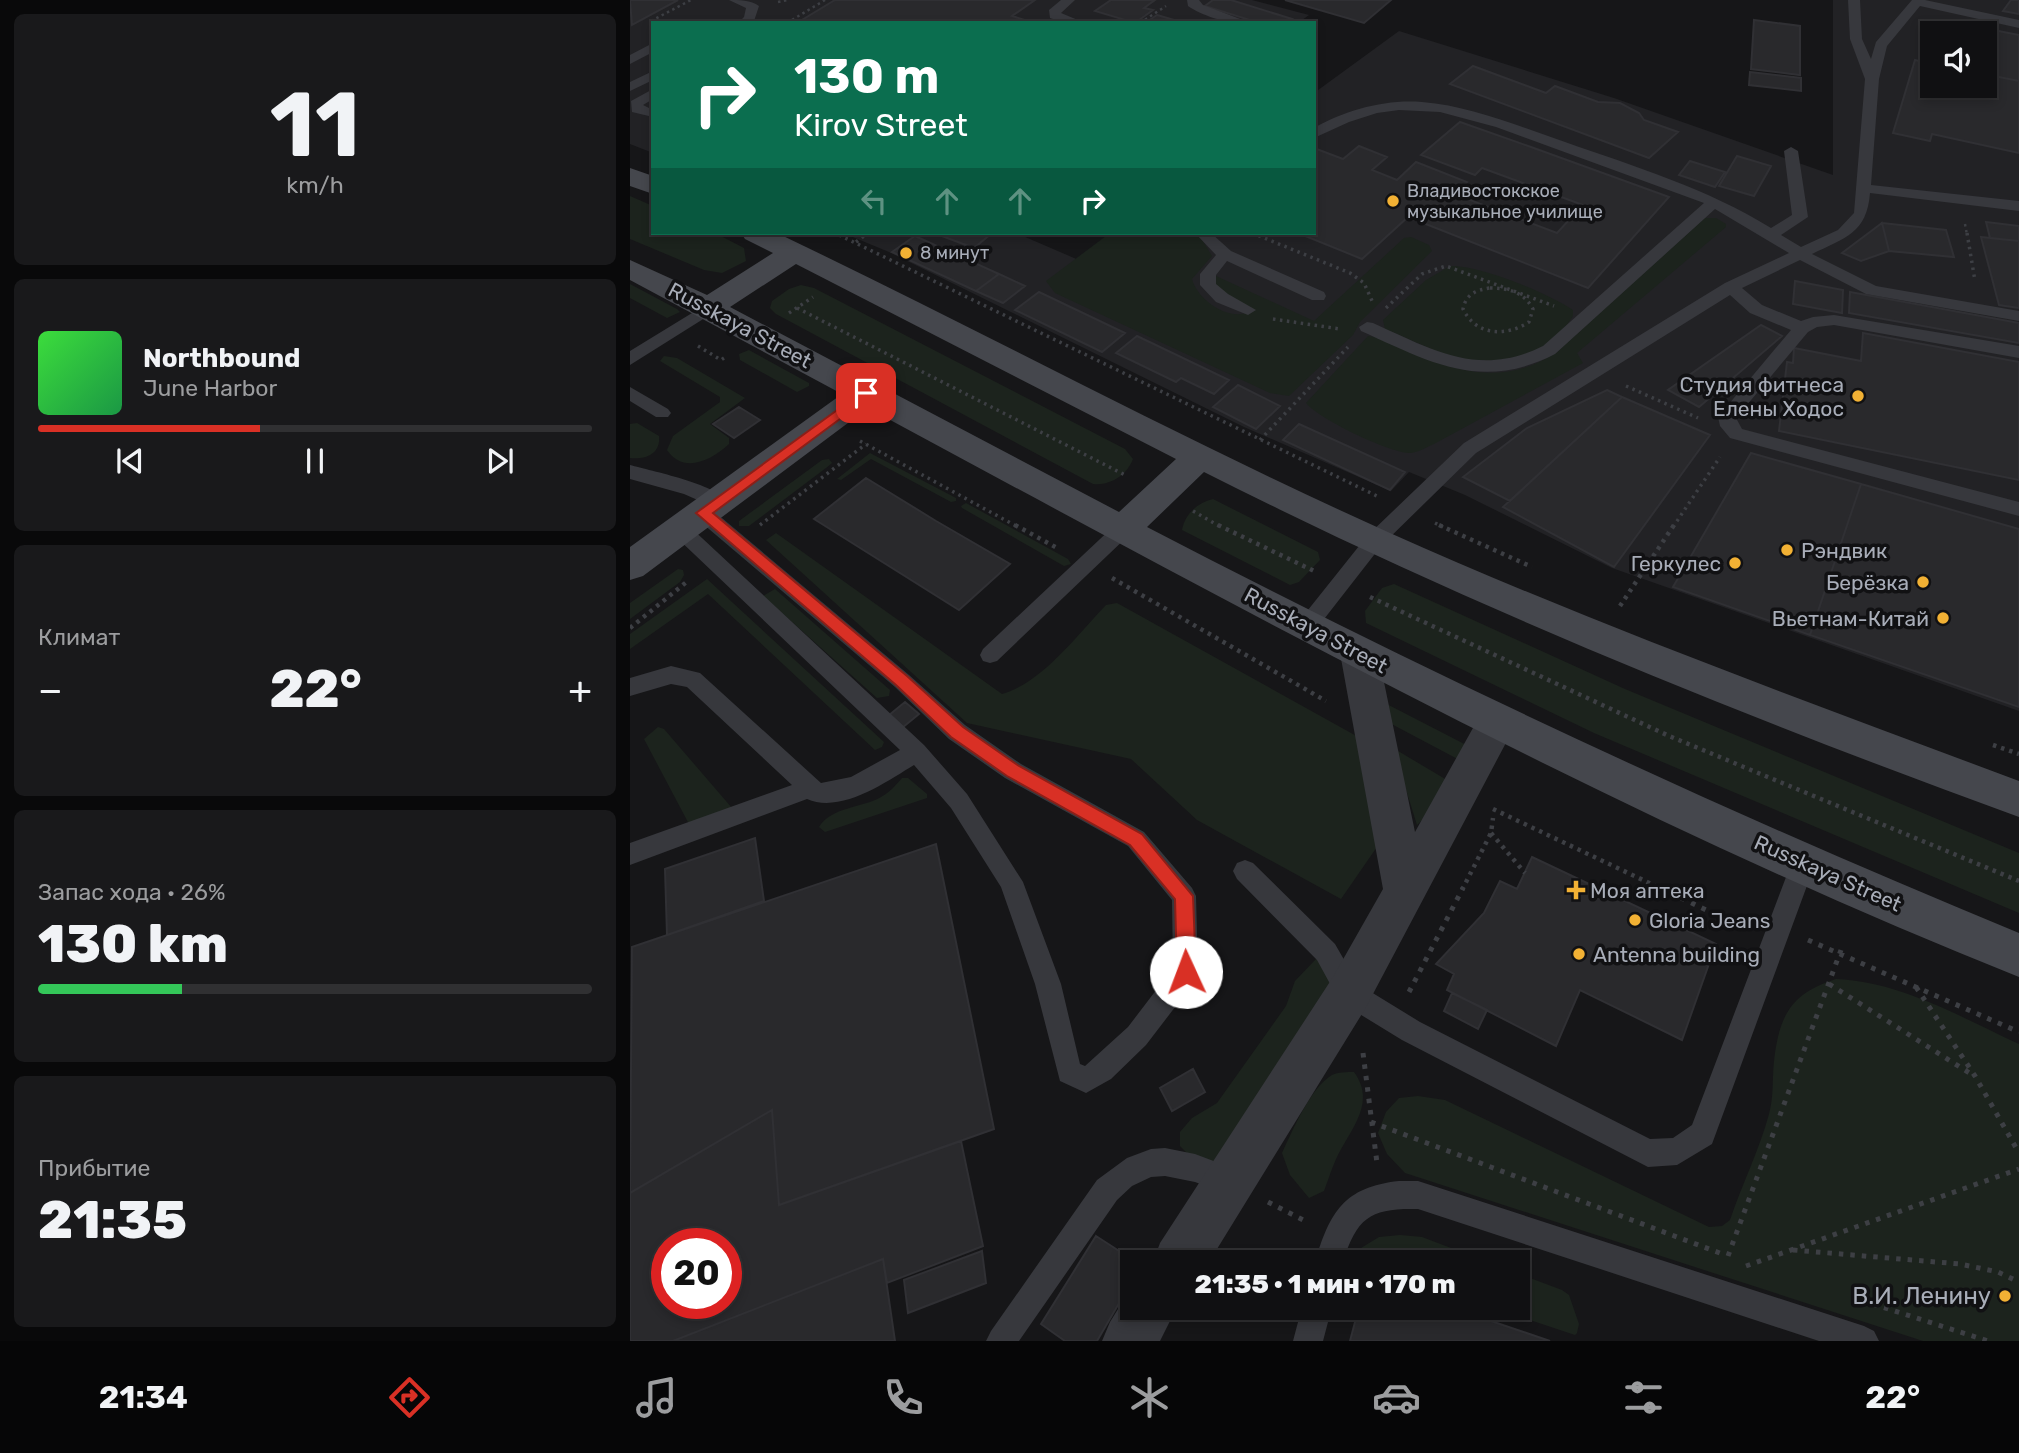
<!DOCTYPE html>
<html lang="ru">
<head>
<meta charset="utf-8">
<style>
	body { margin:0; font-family:Rubik,sans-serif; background:#19191b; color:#f1f3f6; height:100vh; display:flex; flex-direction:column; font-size:26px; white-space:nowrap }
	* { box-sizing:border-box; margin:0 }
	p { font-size:23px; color:#9c9d9f }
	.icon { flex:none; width:38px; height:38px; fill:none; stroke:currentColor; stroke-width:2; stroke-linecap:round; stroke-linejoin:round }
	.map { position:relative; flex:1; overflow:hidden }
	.side { display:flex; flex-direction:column; gap:14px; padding:14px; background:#09090a; width:630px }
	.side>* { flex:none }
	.guide { position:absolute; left:21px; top:21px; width:665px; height:214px; border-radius:0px; box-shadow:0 4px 10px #0003,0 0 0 2px #303032; background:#0b6e4f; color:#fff; overflow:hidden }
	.controls { position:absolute; left:1290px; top:21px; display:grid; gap:14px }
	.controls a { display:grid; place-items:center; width:77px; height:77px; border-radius:0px; background:#101012; box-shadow:0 4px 10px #0003,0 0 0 2px #303032; font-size:35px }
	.speed { position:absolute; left:21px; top:1228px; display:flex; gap:14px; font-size:35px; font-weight:700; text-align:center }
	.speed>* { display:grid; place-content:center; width:91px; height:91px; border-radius:50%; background:#101012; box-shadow:0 4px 10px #0003,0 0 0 2px #303032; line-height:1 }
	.speed .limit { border:10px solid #d22; background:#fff; color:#111 }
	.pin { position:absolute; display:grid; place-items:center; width:60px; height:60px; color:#fff; margin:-30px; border-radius:14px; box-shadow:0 4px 10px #0006 }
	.me { position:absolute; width:77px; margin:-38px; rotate:358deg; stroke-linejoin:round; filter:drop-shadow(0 0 5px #0008) }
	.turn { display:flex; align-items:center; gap:24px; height:147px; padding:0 28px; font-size:32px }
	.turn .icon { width:91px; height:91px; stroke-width:2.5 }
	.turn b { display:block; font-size:49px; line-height:60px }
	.lanes { display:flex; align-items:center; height:66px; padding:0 28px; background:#0003; justify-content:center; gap:35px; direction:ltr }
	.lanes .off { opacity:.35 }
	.big { font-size:52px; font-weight:800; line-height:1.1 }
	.side .widget { flex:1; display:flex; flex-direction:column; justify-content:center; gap:10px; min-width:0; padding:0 24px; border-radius:10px; background:#19191b }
	.side .dial { align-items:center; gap:0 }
	.dial b { font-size:91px; line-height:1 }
	.song { display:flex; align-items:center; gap:21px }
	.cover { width:84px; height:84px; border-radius:10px; background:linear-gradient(135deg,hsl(120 70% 55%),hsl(140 70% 35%)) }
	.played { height:7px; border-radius:4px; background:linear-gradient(90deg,#d93025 40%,#303032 40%) }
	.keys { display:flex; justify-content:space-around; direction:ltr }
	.heat { display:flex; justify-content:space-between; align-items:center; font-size:38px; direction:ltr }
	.charge { height:10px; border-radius:5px; background:linear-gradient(90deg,#34c759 26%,#303032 0) }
	.trip { position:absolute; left:490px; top:1250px; width:410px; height:70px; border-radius:0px; background:#101012; box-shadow:0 4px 10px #0003,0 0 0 2px #303032; font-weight:800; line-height:70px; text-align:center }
	.tabs { display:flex; height:112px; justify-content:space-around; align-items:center; background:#060607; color:#9c9d9f }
	.tabs .icon { width:49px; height:49px }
	.tabs .active { color:#d93025 }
	.tabs b { font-size:32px; color:#f1f3f6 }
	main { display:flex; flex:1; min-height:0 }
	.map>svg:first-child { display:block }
</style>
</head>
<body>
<main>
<section class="side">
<div class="widget dial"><b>11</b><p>km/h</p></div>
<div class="widget">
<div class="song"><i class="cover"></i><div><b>Northbound</b><p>June Harbor</p></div></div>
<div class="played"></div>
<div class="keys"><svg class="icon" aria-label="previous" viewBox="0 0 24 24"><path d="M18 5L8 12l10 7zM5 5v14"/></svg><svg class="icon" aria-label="pause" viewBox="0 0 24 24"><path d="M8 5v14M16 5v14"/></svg><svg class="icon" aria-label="next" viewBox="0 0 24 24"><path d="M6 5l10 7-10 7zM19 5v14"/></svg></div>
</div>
<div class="widget"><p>Климат</p>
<div class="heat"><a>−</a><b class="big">22°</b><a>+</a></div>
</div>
<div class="widget"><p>Запас хода · 26%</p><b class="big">130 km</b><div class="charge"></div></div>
<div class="widget"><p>Прибытие</p><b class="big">21:35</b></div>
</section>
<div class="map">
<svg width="1389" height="1341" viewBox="0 0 1389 1341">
	<rect width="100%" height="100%" fill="#161618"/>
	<!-- built -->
	<path fill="#222225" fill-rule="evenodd" d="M0 0H622L679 15 668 23H23V153L0 144Z
		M1203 0H1389V711L982 568 835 495 779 472 761 491 614 427 259 252 213 233H386L451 261 491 233H684V93L769 31 984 98 1203 175ZM1302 33H1354V86H1302Z"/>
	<!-- green -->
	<path fill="#1c231d" d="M0 196 23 206V233H85L114 248 116 261 92 273 74 270 0 239Z
		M1075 218H1086L1096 224V227L947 353 953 363 804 444C796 447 788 453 779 453 758 452 689 419 676 403L738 336 748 338C810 364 862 393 926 353Z
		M480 233H568L582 256 562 279C567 299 599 323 620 311L595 295 584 284 586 276 684 321 774 238 781 237 799 245 802 251 730 322 723 335 659 396 640 393 425 293 416 281Z
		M820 266C850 265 918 293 943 310V316C919 354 869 374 825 359 801 350 778 338 755 329L753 320 796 280Z
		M0 284 47 309 50 312 37 318 0 298Z
		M171 285 184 288 495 449 503 459C497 475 480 486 463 484L146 314 140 308 142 301 159 289Z
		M119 350 179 383V386L167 392 110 360 109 354Z
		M34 356 47 358 115 398 80 424 99 438V444C81 461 53 474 37 450L43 436 90 402V397L30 361Z
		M7 423 29 436C31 454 15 460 0 458V424Z
		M240 453 326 498V501L321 502 241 459 211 480 207 479Z
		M199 459 202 463 196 468 119 526H109V521L192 460Z
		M583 499 688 552 690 560 669 582 660 585 552 530C555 514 567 503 583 499Z
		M336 503 438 559 441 564 434 566 332 508 331 506Z
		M146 533 372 694C412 683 448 634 476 605L487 603 730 738 749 844 711 899 567 820 501 759 337 723 136 540Z
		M48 569 53 570 54 575 50 582 0 619V603Z
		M77 579 254 742 252 747 245 750 78 594 0 649V634Z
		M764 584 995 689 1389 853V913L964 733 736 623 735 611 752 588Z
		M145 589 260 690 259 696 247 698 133 596Z
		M749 700 846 750 837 764 752 719Z
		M28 727 34 729 102 808 60 826 14 739Z
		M763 748 827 786 787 825Z
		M272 778H278L297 794V798L195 832 189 827C201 807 232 808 251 797 259 793 266 785 272 778Z
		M686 959H691L704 985 591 1165 557 1153 550 1146V1132L562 1118 587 1103 656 1006 665 981Z
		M1206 979C1272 982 1330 1017 1389 1044V1341H1293L775 1173 757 1154 748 1133 756 1112 769 1098 788 1096 815 1100 1079 1227 1092 1226 1100 1220C1112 1184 1129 1151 1139 1114 1144 1096 1142 1080 1144 1061 1149 1016 1161 993 1206 979Z
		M724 1072C743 1098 728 1120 714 1144 705 1158 700 1175 694 1191L679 1198 660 1175 652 1153C663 1130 680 1088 702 1075 708 1072 717 1072 724 1072Z
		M770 1235 792 1237 858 1262H730L727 1258 731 1248 749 1237Z
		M887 1273 932 1290 939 1295 949 1324 947 1333 945 1335 861 1307H887Z"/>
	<!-- building -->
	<path fill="#29292c" stroke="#303034" stroke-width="2" fill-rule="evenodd" d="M0 0H48L2 25Z
		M205 0H405L382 16 404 23H167Z
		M481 0H525L514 8 523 10 505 23 465 11Z
		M583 0H601L662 19 657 23H629L575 6Z
		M655 0H761L734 23Z
		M1381 0H1389V14L1373 11Z
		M527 15 534 17 554 23H515Z
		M1124 20 1170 26V75L1121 69Z
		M1353 28 1389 35V81L1354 74V33H1348Z
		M1285 60 1302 64V86H1354V74L1389 81V153L1302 134 1300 141 1263 133Z
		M843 66 916 93 925 86 968 102 990 103 1009 113 1014 120 1048 132 1019 158 820 84Z
		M1120 72 1171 78V91L1119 85Z
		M830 122 901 147 1039 197 958 288 778 217 732 259 668 233H684V148L713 159 729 146 757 157 742 170 767 180 786 162 837 182 824 194 927 233 953 205 852 168 845 175 791 155Z
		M1107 156 1141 166 1124 196 1089 186Z
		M1060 161 1095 172 1085 187 1049 175Z
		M1356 222 1389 226V241L1360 238Z
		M1252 223 1316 230 1324 257 1259 251Z
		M1252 223 1259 251 1231 261 1212 253Z
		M304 233H362L344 248Z
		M285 236 369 274 346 291 262 252Z
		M1351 237 1389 241V308L1369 305Z
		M369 274 395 286 373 303 346 291Z
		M1165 281 1213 290 1212 313 1163 304Z
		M409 292 495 333 472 352 385 310Z
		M1220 292 1389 323V343L1219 313Z
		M1131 325 1152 336 1069 407 1038 390Z
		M1233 333 1389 362V480L1149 431 1157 362 1163 363 1164 348 1231 361Z
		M507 336 599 380 584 394 551 378 546 382 486 353Z
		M608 385 650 406 626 429 583 407Z
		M977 390 992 397 880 501 833 477 897 428Z
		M992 397 1080 435 984 567 873 507Z
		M109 407 130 420 104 438 83 424Z
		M669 424 775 472 760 490 653 440Z
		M1121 453 1231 484 1180 635 1043 587Z
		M236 478 306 521 380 564 329 610 184 519Z
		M1231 484 1389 529V707L1180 635Z
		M275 702 289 714 272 728 258 716Z
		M125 838 134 901 37 935 35 869Z
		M306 844 364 1129 149 1205 142 1110 0 1193 2 947Z
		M902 857 1086 944 1052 1040 950 990 926 1046 817 990 824 974 806 964 854 913 870 881 887 889Z
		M822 993 857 1010 848 1029 814 1011Z
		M563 1069 575 1092 542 1111 530 1088Z
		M142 1110 149 1205 331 1141 353 1246 257 1283 253 1259 43 1341H0V1193ZM37 1244H96V1304H37Z
		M466 1236 506 1262H502V1281L467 1341H435L411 1324Z
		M352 1251 356 1283 278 1313 274 1280Z
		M253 1259 265 1341H43Z
		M729 1307H820L920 1341H720Z"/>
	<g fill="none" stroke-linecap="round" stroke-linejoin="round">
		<!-- path-far3 -->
		<path stroke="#3d3f44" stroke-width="2.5" stroke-dasharray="2.5 3.5" stroke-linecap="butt" d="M148 2 158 0
			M21 21 61 0
			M157 23 195 0
			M510 23 536 6
			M1335 224 1337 235
			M621 233 626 235
			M236 235 239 233"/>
		<!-- path-far2 -->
		<path stroke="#3d3f44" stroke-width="3.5" stroke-dasharray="2.5 4.5" stroke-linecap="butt" d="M622 233 720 273 734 283 743 303
			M1337 233 1345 281
			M209 235 749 497
			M226 242 238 233
			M860 288C878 288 894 292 903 309L899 322C876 337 846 336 833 309 836 294 846 290 860 288Z
			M167 308 497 476
			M756 308 792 274 816 266 924 306
			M159 313 183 297
			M643 319 710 329
			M68 346 91 360 97 356
			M996 386 1068 418
			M630 440 718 347
			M230 441 388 527
			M563 511 591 527
			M805 523 813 527
			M130 525 236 444
			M1043 527 1090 457"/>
		<!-- path-far1 -->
		<path stroke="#3d3f44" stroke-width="4.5" stroke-dasharray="3.5 5" stroke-linecap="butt" d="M385 525 429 549
			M588 525 684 571
			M809 525 902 567
			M482 578 696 701
			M740 597 1039 736 1389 881
			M990 606 1044 525
			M0 628 59 580
			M1363 745 1389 754
			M863 809 1034 890
			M861 833 895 873
			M832 890 861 833 863 818"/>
		<!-- path -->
		<path stroke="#3d3f44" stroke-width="5" stroke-dasharray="4.5 7" stroke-linecap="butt" d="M1030 888 1114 928
			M1178 940 1389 1032
			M1199 984 1341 1074
			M1286 987 1345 1076 1389 1153
			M779 992 833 888
			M733 1053 747 1163
			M741 1122 1095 1255
			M638 1202 677 1222
			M1163 1250 1330 1264 1368 1272 1389 1282
			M1098 1256 1211 950
			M1116 1266 1389 1169
			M1243 1304 1358 1341"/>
		<!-- lane -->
		<path fill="#37383d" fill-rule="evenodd" d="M99 0C109 0 121 0 129 6L124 21 108 23 114 17 116 8Z
			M431 0H445L431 13 455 23H435L420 18 419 10Z
			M557 0H569L573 5 613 20 611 23C595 23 571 15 558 6Z
			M1218 0H1230L1232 39 1241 59 1246 42 1282 0H1295L1389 20V28L1290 6 1257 46 1249 79 1241 185 1389 201V211L1240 193C1237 233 1215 238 1182 254L1246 286 1389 311V321L1236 294 1170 260 1112 288 1132 305 1171 321 1183 317 1204 315 1389 346V358L1204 325 1187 327 1178 332 1106 418 1112 429 1389 502V516L1100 438 1090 426 1088 417 1161 330 1120 313 1100 295 846 453 751 546 684 632 677 634 670 632 667 626 670 620 737 536 834 443 1095 283 1159 253 1085 209 925 354C851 392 800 362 731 331L729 327 737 322 743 323C803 350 849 378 913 346L1074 203 866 127 810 112 769 110 747 113 719 122 684 138V128C716 110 755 99 792 102 841 106 888 126 935 142 1006 167 1076 188 1141 228L1162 215 1154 151 1161 147 1168 151 1178 217 1151 235 1171 247 1208 230 1224 213 1235 79 1220 39Z
			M23 43V52L0 64V55Z
			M23 71V80L0 91V82Z
			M23 89V99L13 105 23 110V117L2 112 1 101Z
			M565 233H581L601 251 694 292 696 296 694 300H682L597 261 586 275V284L598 294 626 310 618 315 586 302 570 285V274L586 255Z
			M80 302 88 307 86 311 0 365V351Z
			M0 387 38 409 41 413 38 417H26L0 401Z
			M0 465C21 471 87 484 97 502L95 507 88 509 54 494 0 479Z
			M73 506 80 508 279 675 335 725 391 764 514 832 562 888 566 896 568 972 565 981 516 1045 481 1079 456 1093 430 1081 405 984 371 887 321 808 284 765C256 782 211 814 177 799L0 865V843L162 785 57 687 41 684 0 696V678L41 666 70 673 191 783 221 777 270 750 44 535 41 530 44 525 51 523 58 525 294 745 337 794 393 882 431 984 450 1064 455 1066 498 1027 543 968 542 900 498 846 375 778 319 739 265 687 66 518 64 513 66 508Z
			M493 522 500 524 503 529 500 534 367 661 360 663 353 661 350 655 353 649 486 524Z
			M1173 853 1181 856 1185 864 1082 1144 1047 1165 1018 1167 772 1040 710 1002 687 960 607 879 603 871 607 863 615 860 623 863 705 944 728 984 790 1022 1020 1139 1043 1138 1062 1125 1161 864 1165 856Z
			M535 1148 565 1154 610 1171 614 1181 610 1191 600 1195 565 1182 535 1176 521 1177 502 1186 487 1200 389 1341H356L361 1331 467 1180 497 1158 521 1149Z
			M769 1181H788L1234 1326 1244 1331 1249 1341H1189L788 1209C742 1208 727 1216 713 1262H685C700 1212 714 1187 769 1181Z
			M672 1307H702L693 1341H663Z"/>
		<!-- street -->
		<path fill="#37383d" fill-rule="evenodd" d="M729 638 742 642 748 653 785 832 853 710 867 705 881 710 887 722 735 1009 579 1262H523L530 1243 703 977 753 889 710 653 716 642Z
			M501 1288 502 1307H547L530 1341H472L480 1322Z"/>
		<!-- secondary -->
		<path fill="#45474d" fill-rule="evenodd" d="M0 168 23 176V194L0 186Z
			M111 233H147C352 331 553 440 760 533 966 625 1178 702 1389 781V817C1112 716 837 605 574 472L517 527C802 675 1092 811 1389 933V977C990 818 615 611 238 408L13 576 0 580V547L212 394 0 280V260L77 295 143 253 115 239ZM166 264 546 459 489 512 100 307Z"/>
	</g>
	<!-- route -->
	<path fill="#d93025" stroke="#8d1f18" stroke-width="2" d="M236 389 241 390V396L83 513 277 676 333 727 389 766 512 834 563 896 566 972 563 978 556 981 549 978 547 972 545 899 500 845 377 776 321 737 266 685 66 513Z"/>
	<!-- markers -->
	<g fill="#f2b134" stroke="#111113" stroke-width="2.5">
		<circle cx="763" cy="201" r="7"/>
		<circle cx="276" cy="253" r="7"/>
		<circle cx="1228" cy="396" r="7"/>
		<circle cx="1157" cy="550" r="7"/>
		<circle cx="1105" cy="563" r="7"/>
		<circle cx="1293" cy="582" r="7"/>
		<circle cx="1313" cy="618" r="7"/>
		<path d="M942.5 879.5h7v7h7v7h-7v7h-7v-7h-7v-7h7z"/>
		<circle cx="1005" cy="920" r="7"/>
		<circle cx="949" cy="954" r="7"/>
		<circle cx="1375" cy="1296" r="7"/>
	</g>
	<g text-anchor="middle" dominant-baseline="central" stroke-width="7" stroke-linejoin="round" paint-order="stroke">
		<!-- far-poi labels -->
		<g font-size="18" fill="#a8adb8" stroke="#111113" text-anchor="start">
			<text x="777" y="191">Владивостокское<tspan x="777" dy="21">музыкальное училище</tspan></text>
			<text x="290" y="253">8 минут</text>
		</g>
		<!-- street labels -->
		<g font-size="21" fill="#a8adb8" stroke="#111113">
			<text transform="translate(110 325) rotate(28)">Russkaya Street</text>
			<text transform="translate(686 630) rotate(28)">Russkaya Street</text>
			<text transform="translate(1198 873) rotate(24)">Russkaya Street</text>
		</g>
		<!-- poi labels -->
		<g font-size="21" fill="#a8adb8" stroke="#111113" text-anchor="end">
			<text x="1214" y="384">Студия фитнеса<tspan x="1214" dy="24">Елены Ходос</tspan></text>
			<text x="1171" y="550" text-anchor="start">Рэндвик</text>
			<text x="1091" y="563">Геркулес</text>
			<text x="1279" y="582">Берёзка</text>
			<text x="1299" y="618">Вьетнам-Китай</text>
			<text x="960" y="890" text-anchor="start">Моя аптека</text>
			<text x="1019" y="920" text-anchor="start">Gloria Jeans</text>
			<text x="963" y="954" text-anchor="start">Antenna building</text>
		</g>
		<!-- near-poi labels -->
		<g font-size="24" fill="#a8adb8" stroke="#111113" text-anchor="end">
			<text x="1361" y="1296">В.И. Ленину</text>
		</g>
	</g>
</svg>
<div class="controls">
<a><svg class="icon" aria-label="sound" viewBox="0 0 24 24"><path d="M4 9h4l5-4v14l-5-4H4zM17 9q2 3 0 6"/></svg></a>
</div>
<div class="speed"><div class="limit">20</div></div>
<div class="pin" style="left:236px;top:393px;background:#d93025"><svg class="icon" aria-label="arrive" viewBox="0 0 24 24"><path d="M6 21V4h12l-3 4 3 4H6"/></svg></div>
<svg class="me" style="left:556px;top:972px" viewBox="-20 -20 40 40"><circle r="19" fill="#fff"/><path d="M0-13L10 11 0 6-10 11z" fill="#d93025"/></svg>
<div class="trip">21:35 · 1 мин · 170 m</div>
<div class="guide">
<div class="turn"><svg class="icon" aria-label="right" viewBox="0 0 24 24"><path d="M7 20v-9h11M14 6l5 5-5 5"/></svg><div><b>130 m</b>Kirov Street</div></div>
<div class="lanes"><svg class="icon off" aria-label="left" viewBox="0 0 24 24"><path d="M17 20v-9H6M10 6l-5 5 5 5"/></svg><svg class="icon off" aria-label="ahead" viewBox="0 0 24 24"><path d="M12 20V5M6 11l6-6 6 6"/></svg><svg class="icon off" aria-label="ahead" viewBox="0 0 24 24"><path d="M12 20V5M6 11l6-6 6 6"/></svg><svg class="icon" aria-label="right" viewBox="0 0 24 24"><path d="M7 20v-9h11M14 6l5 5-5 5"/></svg></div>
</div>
</div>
</main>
<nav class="tabs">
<b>21:34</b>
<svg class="icon active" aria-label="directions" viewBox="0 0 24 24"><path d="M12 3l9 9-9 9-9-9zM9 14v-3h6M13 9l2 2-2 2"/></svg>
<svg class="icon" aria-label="music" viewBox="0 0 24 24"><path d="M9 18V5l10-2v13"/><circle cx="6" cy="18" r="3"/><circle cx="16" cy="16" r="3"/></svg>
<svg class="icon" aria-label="phone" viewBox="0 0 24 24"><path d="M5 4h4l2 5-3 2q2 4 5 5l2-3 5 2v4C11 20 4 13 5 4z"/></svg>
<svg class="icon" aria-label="climate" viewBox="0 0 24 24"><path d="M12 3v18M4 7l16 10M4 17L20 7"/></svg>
<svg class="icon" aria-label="car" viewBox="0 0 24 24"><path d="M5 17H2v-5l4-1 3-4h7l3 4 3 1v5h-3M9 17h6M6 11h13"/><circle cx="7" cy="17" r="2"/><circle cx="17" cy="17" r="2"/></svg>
<svg class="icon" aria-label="filters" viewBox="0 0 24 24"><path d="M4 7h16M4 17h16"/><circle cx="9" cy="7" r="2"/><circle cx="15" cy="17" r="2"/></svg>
<b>22°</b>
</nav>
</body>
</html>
